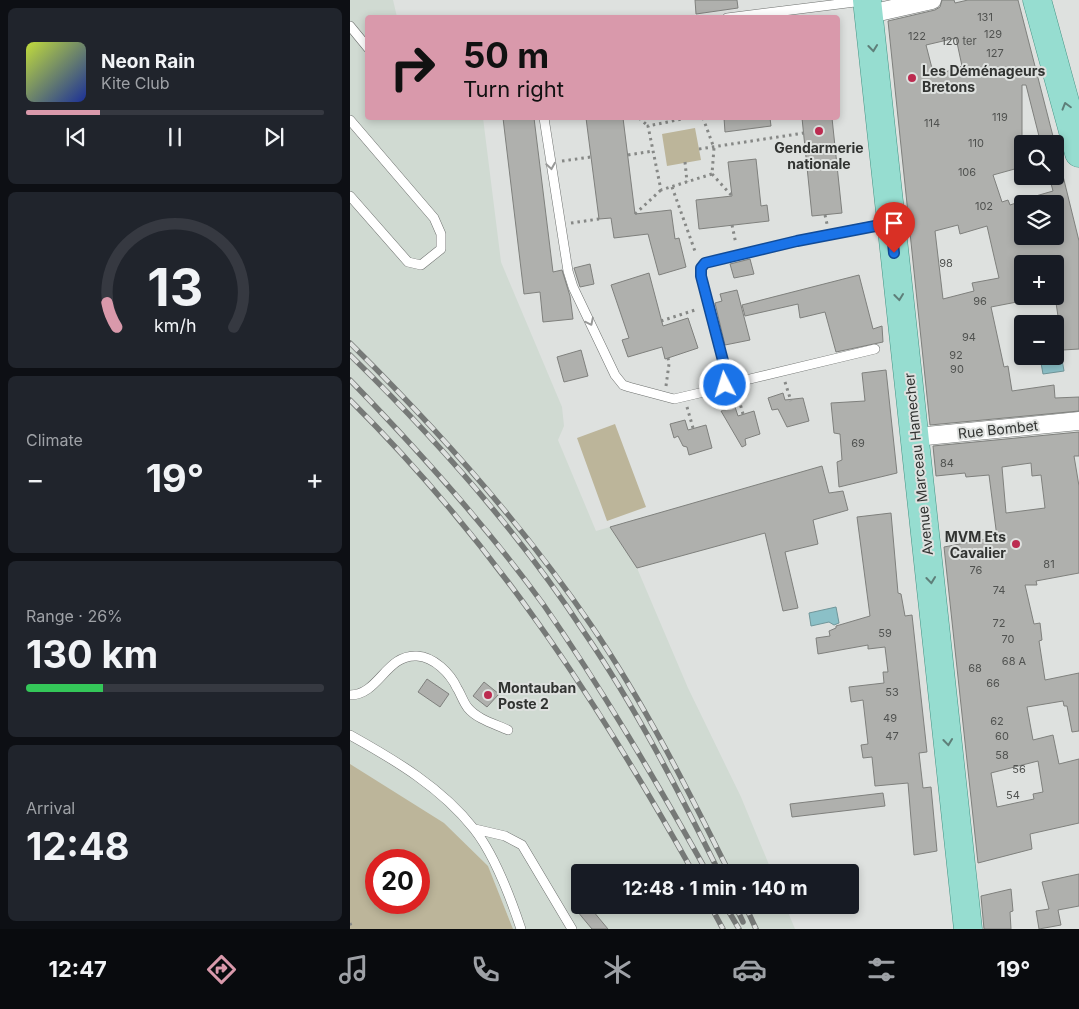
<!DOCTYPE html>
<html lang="en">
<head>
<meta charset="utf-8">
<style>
	body { margin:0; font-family:Inter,sans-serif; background:#20242c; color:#f1f3f6; height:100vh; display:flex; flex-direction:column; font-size:19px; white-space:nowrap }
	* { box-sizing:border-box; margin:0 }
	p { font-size:16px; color:#9ea1a6 }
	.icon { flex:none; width:28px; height:28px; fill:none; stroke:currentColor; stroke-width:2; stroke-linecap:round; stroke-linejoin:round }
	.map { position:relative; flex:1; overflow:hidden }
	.drawer { display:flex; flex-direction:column; gap:8px; padding:8px; background:#0d0f14; width:350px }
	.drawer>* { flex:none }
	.top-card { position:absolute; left:15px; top:15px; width:475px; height:105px; border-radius:5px; box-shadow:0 2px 8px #0003; background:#d999ab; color:#111; overflow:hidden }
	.fabs { position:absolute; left:664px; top:135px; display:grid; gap:10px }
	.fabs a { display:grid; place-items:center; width:50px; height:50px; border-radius:5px; background:#171b24; box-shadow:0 2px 8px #0003; font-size:25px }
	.speed { position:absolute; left:15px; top:849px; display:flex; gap:10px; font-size:25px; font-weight:700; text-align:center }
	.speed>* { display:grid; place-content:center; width:65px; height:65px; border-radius:50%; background:#171b24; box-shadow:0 2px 8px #0003; line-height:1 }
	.speed .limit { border:8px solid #d22; background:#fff; color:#111 }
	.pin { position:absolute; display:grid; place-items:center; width:42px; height:42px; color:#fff; margin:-51px -21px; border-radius:50% 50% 50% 0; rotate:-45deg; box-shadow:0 0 5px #0007 }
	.pin .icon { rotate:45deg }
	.me { position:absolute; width:55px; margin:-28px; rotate:355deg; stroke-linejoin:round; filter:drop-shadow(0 0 4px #0008) }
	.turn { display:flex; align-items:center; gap:18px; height:105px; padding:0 15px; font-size:22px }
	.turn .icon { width:65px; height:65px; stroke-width:2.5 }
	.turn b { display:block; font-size:35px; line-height:42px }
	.big { font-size:38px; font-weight:700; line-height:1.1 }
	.drawer .tile { flex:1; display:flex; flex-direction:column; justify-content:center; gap:8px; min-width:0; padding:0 18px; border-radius:8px; background:#20242c }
	.drawer .dial { align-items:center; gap:0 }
	.dial svg { height:130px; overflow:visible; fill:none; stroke:#363941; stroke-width:7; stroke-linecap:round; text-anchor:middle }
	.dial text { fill:#f1f3f6; stroke:none }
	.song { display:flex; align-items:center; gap:15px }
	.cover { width:60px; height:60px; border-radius:8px; background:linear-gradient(135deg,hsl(70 70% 55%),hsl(230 70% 35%)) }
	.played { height:5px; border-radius:2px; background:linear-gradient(90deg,#d999ab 25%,#363941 25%) }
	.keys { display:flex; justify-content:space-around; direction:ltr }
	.heat { display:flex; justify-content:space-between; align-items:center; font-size:28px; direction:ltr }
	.charge { height:8px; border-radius:4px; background:linear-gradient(90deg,#34c759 26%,#363941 0) }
	.trip { position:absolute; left:221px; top:864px; width:288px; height:50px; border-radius:5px; background:#171b24; box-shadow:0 2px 8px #0003; font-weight:700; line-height:50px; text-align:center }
	.tab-bar { display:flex; height:80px; justify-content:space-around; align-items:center; background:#090b0e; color:#9ea1a6 }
	.tab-bar .icon { width:35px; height:35px }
	.tab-bar .selected { color:#d999ab }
	.tab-bar b { font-size:22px; color:#f1f3f6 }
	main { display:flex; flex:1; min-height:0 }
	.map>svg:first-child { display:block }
</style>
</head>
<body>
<main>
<section class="drawer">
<div class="tile">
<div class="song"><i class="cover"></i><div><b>Neon Rain</b><p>Kite Club</p></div></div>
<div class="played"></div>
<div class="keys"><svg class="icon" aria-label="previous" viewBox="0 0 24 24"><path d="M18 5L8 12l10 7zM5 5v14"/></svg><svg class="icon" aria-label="pause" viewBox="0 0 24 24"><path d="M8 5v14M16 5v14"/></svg><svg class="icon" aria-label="next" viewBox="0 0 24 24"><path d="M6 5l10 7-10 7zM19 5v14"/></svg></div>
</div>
<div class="tile dial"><svg viewBox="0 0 100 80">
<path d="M14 69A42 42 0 1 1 86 69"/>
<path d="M14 69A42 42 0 0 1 8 54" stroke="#d999ab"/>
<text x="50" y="56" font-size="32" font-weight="700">13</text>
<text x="50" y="72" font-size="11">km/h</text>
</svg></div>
<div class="tile"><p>Climate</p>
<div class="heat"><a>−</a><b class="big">19°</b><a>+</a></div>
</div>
<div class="tile"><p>Range · 26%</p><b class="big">130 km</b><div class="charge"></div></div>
<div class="tile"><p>Arrival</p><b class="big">12:48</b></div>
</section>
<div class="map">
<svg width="729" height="929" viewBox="0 0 729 929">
	<rect width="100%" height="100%" fill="#dee1df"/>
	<!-- built -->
	<path fill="#d0dad2" d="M0 0H43L47 17 18 18V118H133L151 262 212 407 214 426 208 440 246 531 260 527 287 568 338 688 391 797 422 872H230V905H435L445 929H163L138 867 69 860 0 765Z"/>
	<!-- green -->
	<path fill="#bcb59a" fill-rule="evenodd" d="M345 128 351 160 317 166 312 134Z
		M265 424 296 507 257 521 227 438Z
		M0 764 94 823 138 866 163 929H0ZM26 860H69V902H26Z"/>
	<!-- water -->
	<path fill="#8bc0c7" stroke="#70969a" d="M712 359 714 371 693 374 691 363Z
		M486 607 489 623 484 625 479 622 461 626 459 613Z"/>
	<!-- building -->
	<path fill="#afb0ad" stroke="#7f807d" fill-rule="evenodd" d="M345 0H387L388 8 346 14Z
		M592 0H604L605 3 618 0H668L705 144H691L676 85H672V167L643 175 652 202 658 200 660 205 672 201V236H705V204H673L672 200 703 191 699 176H713L729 241V349L713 350 705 296H708L705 264H672V301L641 307 654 367 658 366 662 391 704 385 705 398 729 397V411L580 425 538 21 585 10 590 7ZM606 38 612 66 584 76 576 45ZM608 225 610 234 637 226 649 278 622 283 624 291 593 299 585 231Z
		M153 118H184L203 272 212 270 220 296 223 319 193 322 190 292 174 294Z
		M236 118H273L285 214 321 210 325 239 329 238 336 267 309 275 298 234 264 238 261 218 249 219Z
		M374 118H420L421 126 375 132Z
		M452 118H482L492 213 462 216Z
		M406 159 411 206 417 205 419 221 349 229 346 200 382 196 378 162Z
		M400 259 404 274 384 278 380 264Z
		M240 264 244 284 230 287 224 268Z
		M299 273 313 326 338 318 348 348 315 359 312 347 278 357 272 340 279 338 261 285Z
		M509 275 523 329 532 326 533 342 486 352 475 312 450 318 448 304 395 316 392 305Z
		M387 290 400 340 375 345 365 303 372 301 370 294Z
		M231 350 238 376 214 382 207 357Z
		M536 370 547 473 489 487 487 462 492 460 490 434 484 433 481 403 515 401 512 373Z
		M433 393 435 400 453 398 459 421 437 427 428 409 422 410 418 398Z
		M385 407 388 416 404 411 410 434 395 439 396 445 392 447 371 411Z
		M335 420 338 430 356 425 362 448 339 455 337 447 333 446 328 436 324 438 320 424Z
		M729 432V456H724L729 486V573L686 581 687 585H675L684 624 690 623 692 640 689 641 695 680 729 673V731L722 732 717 706H714L713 701 677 707 683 740 703 735 709 764 729 759V823L680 834 682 849 628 863 594 547 647 537 639 475 616 477 615 473 586 476 583 446ZM681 463 682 476 691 475 695 508 656 513 652 467ZM688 761 693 792 683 794 684 799 647 807 641 773Z
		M472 466 479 493 493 491 498 510 463 520 468 544 435 552 448 608 433 611 415 533 287 568 260 527Z
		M541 513 548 593 551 594 555 616 562 615 577 752 569 753 573 788 581 787 587 851 564 855 558 783 525 786 522 757 513 758 511 745 518 744 513 700 501 702 499 687 534 683 533 672H538L535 647 518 649V645L468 654 466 638 480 636 479 631 486 628V626L520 616 507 517Z
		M77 679 99 694 90 707 68 692Z
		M134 682 149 694 137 707 123 696Z
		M533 793 535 806 442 817 440 804Z
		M729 874V906L708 910 711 925 689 929 686 911 699 909 692 882Z
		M661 889 663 911 660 912 661 929H634L631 896Z
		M222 905H238L258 929H242Z"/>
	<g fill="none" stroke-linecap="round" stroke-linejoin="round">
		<!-- lane casing -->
		<g stroke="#6e716f" stroke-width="10">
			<path id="lane" d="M377 18 513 1
				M0 26 18 48
				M194 118 218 271 223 287 265 375 273 385 279 387 324 399 371 388 376 384 378 380 351 276V268L355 263 447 241 538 223
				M0 120 84 218 91 234V249L71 265 58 262 0 196
				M375 385 525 349
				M0 695C29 695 36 654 67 656 84 657 100 673 107 688 111 694 113 702 118 708 127 719 145 724 158 730
				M0 735C45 760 92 788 124 829 144 854 161 899 171 929
				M125 829 155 836 172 845 222 929"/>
		</g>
		<!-- street casing -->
		<g stroke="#6e716f" stroke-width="19">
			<path id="street" d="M520 14 582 0
				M566 437 729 421"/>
		</g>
		<!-- primary casing -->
		<g stroke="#459384" stroke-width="29">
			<path id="primary" d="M517 0 618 929
				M687 0 729 153"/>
		</g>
		<!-- path -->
		<path stroke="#868886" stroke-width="3" stroke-dasharray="2.5 4" stroke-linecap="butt" d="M289 118 298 126
			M337 118 298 126 311 190 362 174 364 148 353 118
			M349 149 454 133
			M278 155 303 151
			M212 161 241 157
			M335 162 337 182
			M362 174 382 196
			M322 187 346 254
			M285 214 311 190
			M475 215 477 224
			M221 223 249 219
			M382 225 386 244
			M311 321 348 309
			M435 382 441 401
			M316 386 319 364 318 358
			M387 393 393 414
			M337 407 343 428
			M0 923 2 929"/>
		<!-- lane -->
		<use href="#lane" stroke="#fff" stroke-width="9"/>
		<!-- street -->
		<use href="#street" stroke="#fff" stroke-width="18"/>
		<!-- primary -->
		<use href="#primary" stroke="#96ddd0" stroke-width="28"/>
		<!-- rail casing -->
		<g stroke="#767977" stroke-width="5.5">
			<path id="rail" d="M0 343C88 430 171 522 241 625 294 703 337 788 379 872
				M0 355C86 439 168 531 234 632 286 708 328 790 369 872
				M0 380C69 451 135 524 193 604 253 690 306 781 357 872
				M0 400C144 543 245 697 343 872
				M360 905 373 929
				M375 905 389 929
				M385 905 393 922
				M395 905 406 929"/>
		</g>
		<!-- rail -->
		<use href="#rail" stroke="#dee1df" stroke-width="4" stroke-dasharray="11" stroke-linecap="butt"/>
	</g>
	<!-- one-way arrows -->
	<defs><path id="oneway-chevron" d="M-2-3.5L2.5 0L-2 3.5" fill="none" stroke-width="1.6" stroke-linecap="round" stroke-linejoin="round" transform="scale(1.25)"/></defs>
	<g stroke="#5e7f79">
		<use href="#oneway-chevron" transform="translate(523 48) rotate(84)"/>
		<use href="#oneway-chevron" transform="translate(716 106) rotate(-106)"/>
		<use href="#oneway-chevron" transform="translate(549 297) rotate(83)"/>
		<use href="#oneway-chevron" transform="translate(581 580) rotate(84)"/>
		<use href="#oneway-chevron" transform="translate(598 742) rotate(84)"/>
	</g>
	<g stroke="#989998">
		<use href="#oneway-chevron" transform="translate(201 166) rotate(81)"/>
		<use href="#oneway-chevron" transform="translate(240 322) rotate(64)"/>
	</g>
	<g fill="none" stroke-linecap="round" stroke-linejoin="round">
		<!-- route casing -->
		<g stroke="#114b97" stroke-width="12">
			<path id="route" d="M375 385 378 380 351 276V268L355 263 447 241 541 223 544 253"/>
		</g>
		<!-- route -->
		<use href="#route" stroke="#1a73e8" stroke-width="9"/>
	</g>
	<!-- markers -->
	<g fill="#bc2b50" stroke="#dee1df" stroke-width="2">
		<circle cx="562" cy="78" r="5"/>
		<circle cx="469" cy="131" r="5"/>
		<circle cx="666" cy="544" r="5"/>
		<circle cx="138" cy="695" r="5"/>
	</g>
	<g text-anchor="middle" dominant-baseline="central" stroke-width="4" stroke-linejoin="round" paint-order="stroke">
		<!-- number labels -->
		<g font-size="11" fill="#505250">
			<text x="635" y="17">131</text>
			<text x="643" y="34">129</text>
			<text x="567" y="36">122</text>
			<text x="609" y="41">120 ter</text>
			<text x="645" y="53">127</text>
			<text x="650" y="117">119</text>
			<text x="582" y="123">114</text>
			<text x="626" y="143">110</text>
			<text x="617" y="172">106</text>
			<text x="634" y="206">102</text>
			<text x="596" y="263">98</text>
			<text x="630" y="301">96</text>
			<text x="619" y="337">94</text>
			<text x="606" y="355">92</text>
			<text x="607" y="369">90</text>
			<text x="508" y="443">69</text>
			<text x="597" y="463">84</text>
			<text x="699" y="564">81</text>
			<text x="626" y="570">76</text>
			<text x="649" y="590">74</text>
			<text x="649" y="623">72</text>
			<text x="535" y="633">59</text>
			<text x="658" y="639">70</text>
			<text x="664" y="661">68 A</text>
			<text x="625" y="668">68</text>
			<text x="643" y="683">66</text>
			<text x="542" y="692">53</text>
			<text x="540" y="718">49</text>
			<text x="647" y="721">62</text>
			<text x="542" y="736">47</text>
			<text x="652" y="736">60</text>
			<text x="652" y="755">58</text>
			<text x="669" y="769">56</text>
			<text x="663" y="795">54</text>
		</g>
		<!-- poi labels -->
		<g font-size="14" font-weight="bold" fill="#313331" stroke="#dee1df" text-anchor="start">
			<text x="572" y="70">Les Déménageurs<tspan x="572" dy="16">Bretons</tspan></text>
			<text x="469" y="147" text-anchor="middle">Gendarmerie<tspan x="469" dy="16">nationale</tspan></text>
			<text x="656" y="536" text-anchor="end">MVM Ets<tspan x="656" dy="16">Cavalier</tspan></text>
			<text x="148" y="687">Montauban<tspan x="148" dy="16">Poste 2</tspan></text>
		</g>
		<!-- street labels -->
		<g font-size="14" fill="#313331" stroke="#dee1df">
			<text transform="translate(648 429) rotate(-6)">Rue Bombet</text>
			<text transform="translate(568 464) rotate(-96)">Avenue Marceau Hamecher</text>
		</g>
	</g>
</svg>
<div class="fabs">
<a><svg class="icon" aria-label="search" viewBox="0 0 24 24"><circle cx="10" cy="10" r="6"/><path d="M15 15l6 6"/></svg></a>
<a><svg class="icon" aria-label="layers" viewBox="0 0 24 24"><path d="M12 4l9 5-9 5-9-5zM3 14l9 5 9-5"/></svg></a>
<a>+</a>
<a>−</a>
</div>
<div class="speed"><div class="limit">20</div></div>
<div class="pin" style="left:544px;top:253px;background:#d93025"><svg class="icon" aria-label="arrive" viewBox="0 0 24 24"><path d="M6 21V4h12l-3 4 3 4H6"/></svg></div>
<svg class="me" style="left:375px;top:385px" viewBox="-20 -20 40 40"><circle r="17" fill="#1a73e8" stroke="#fff" stroke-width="3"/><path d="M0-11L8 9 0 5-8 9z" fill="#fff"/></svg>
<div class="trip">12:48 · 1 min · 140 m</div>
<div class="top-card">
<div class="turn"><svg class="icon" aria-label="right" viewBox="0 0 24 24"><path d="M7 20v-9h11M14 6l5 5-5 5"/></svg><div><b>50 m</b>Turn right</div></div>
</div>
</div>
</main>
<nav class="tab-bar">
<b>12:47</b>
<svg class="icon selected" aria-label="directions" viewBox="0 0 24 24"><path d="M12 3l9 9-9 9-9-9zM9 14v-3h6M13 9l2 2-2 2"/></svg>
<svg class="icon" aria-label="music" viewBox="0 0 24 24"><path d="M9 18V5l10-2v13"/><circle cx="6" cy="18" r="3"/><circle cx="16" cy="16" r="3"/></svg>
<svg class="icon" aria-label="phone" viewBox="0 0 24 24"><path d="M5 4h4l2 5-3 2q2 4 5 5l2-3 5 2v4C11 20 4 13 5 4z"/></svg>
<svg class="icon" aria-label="climate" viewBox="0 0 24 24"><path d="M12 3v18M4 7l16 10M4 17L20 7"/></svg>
<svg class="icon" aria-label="car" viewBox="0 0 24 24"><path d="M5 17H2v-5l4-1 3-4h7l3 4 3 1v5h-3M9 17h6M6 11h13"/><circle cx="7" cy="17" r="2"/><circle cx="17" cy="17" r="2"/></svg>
<svg class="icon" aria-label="filters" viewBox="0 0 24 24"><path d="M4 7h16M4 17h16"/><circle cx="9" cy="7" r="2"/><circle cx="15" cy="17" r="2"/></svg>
<b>19°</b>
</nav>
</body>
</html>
